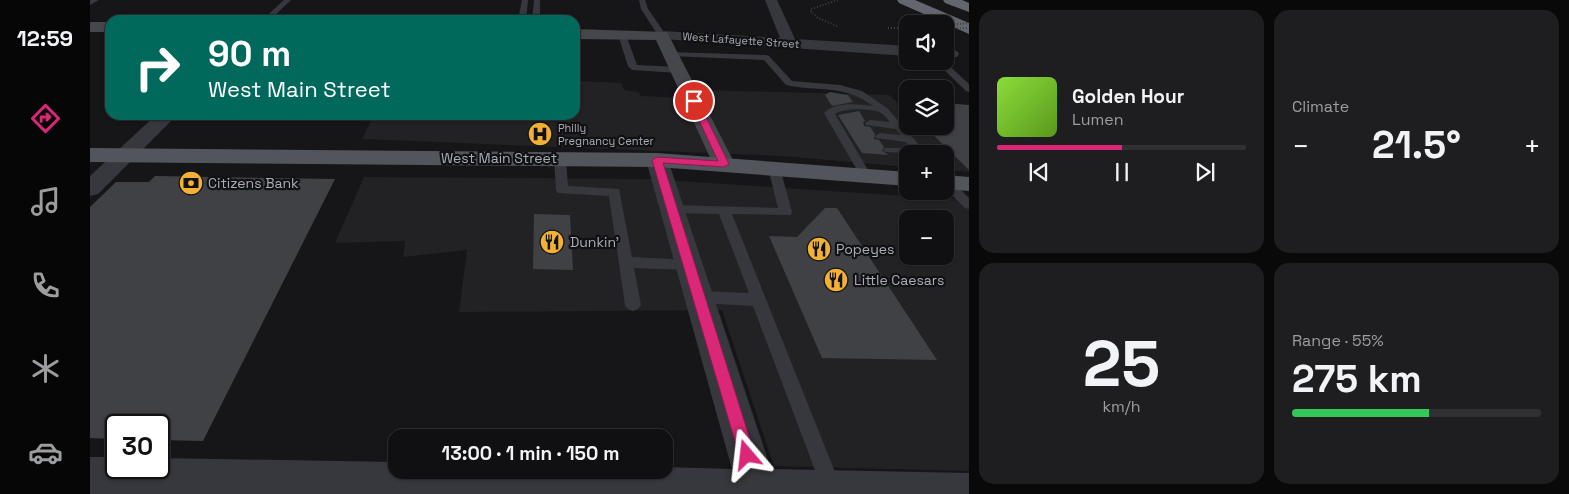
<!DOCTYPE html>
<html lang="en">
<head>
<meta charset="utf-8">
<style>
	body { margin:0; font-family:"Space Grotesk",sans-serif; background:#1e1e20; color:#f1f3f6; height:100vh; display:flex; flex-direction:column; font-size:19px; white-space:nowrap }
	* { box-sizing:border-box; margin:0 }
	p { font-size:16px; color:#9c9d9f }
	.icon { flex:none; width:28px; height:28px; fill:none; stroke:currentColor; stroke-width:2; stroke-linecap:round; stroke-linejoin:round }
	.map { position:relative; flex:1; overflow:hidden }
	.details { display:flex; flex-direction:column; gap:10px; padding:10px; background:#09090a; width:600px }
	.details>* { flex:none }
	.guide { position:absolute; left:15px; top:15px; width:475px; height:105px; border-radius:15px; box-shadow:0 1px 4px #0004,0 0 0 1px #303032; background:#00695c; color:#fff; overflow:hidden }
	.tools { position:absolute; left:809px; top:15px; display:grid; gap:10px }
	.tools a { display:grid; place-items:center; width:55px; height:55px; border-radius:10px; background:#101012; box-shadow:0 1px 4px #0004,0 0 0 1px #303032; font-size:25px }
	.speed { position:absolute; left:15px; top:414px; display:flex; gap:10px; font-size:25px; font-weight:700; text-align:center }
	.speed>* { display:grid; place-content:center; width:65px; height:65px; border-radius:50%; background:#101012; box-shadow:0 1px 4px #0004,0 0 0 1px #303032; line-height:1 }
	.speed .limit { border:2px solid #111; border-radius:8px; background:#fff; color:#111 }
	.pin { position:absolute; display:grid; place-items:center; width:42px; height:42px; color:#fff; margin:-21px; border:2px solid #fff; border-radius:50%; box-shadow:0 1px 5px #0007 }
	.me { position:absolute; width:55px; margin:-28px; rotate:343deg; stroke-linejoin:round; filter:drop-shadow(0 0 4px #0008) }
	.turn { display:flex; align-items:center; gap:18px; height:105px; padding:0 20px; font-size:22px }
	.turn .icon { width:65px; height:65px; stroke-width:2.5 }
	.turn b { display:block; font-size:35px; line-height:42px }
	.big { font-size:38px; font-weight:700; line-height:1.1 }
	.details .tile { flex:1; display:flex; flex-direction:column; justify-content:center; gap:8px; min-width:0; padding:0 18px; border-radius:15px; background:#1e1e20 }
	.details .dial { align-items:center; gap:0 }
	.dial b { font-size:65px; line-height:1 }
	.song { display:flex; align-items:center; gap:15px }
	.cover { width:60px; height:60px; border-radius:8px; background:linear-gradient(135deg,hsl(90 70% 55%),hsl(90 70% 35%)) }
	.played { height:5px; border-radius:2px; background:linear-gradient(90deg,#db2777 50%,#303032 50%) }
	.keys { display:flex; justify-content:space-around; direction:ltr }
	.heat { display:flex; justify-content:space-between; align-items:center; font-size:28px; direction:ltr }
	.charge { height:8px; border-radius:4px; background:linear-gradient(90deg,#34c759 55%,#303032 0) }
	.details .tiles { flex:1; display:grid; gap:10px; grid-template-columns:repeat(2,1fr) }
	.trip { position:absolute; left:298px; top:429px; width:285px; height:50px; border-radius:15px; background:#101012; box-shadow:0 1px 4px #0004,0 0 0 1px #303032; font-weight:700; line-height:50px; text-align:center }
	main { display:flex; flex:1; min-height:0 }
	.tabs { display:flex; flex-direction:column; width:90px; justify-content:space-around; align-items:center; background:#060607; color:#9c9d9f }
	.tabs .icon { width:35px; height:35px }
	.tabs .selected { color:#db2777 }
	.tabs b { font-size:22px; color:#f1f3f6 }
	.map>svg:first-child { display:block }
</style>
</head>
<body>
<main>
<nav class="tabs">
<b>12:59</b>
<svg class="icon selected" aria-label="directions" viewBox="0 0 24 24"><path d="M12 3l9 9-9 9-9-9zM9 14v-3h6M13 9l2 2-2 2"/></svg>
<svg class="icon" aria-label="music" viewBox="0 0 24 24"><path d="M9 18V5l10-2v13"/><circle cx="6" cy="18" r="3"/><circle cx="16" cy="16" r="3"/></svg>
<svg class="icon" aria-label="phone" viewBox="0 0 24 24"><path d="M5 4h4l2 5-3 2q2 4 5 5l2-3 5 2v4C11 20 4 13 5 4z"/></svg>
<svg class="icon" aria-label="climate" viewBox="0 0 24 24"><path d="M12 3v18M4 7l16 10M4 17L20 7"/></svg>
<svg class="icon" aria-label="car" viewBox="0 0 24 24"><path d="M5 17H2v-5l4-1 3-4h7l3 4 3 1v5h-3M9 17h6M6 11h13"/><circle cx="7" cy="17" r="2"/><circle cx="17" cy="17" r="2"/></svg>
</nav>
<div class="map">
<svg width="879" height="494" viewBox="0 0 879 494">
	<rect width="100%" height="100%" fill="#161618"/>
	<!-- built -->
	<path fill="#222225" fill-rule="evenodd" d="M485 81 531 83 534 90 548 92 551 96 614 99 611 90 799 95 817 111 818 126H855V103H864L879 114V172L855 170V154H818L817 167 693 156 272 139 284 115H485Z
		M274 177 559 179 879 200V471L684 466 632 310 369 312 377 250 313 257 315 241 245 243ZM818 219H855V256H818Z"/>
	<!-- building -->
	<path fill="#404145" d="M740 92 758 95 763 102 742 106 735 95Z
		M855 103 879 105V170L834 126H855Z
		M769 111 775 121 773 122 774 126 780 127 785 134 784 139 789 140 794 147 792 151 799 155 772 153 748 115Z
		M65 176 245 179 113 441 69 440V425H26V439L0 438V207L26 182H59Z
		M735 208H747L847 360 732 358 679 236 707 237Z
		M444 214 480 215 483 270 443 269Z"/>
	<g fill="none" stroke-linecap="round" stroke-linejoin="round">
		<!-- path -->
		<path stroke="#3d3f44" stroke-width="2" stroke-dasharray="1 2" stroke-linecap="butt" d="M747 26 728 18 721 12V9L748 0
			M798 28H818"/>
		<!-- lane -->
		<path fill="#37383d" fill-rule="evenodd" d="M0 0H9L0 5Z
			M194 0H201L180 20H172Z
			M432 0H438L436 20H428Z
			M444 0H450V20H442Z
			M549 0H555L558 9 576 35 575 37H569L551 9Z
			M529 33 536 35 547 65 588 67 592 70 588 73 542 70 538 66 528 35Z
			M578 52 676 55 679 56 702 81 750 85 772 91 797 108 837 154 795 152 793 150 795 148H821L816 142 786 138 785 136 790 133 811 135 806 129 776 125 775 123 780 120 800 122C797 119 795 115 791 113 783 108 753 108 745 114L781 175 779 177H771L734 113C746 101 767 104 783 106 754 84 728 92 696 85L674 60 581 56 577 54Z
			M845 61H854L879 84V92L876 91Z
			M470 156 476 159 478 186 529 189 542 257 599 260 604 261 606 265 604 269 599 270 544 268 551 305 548 309 543 311 538 309 535 305 519 196 468 193 466 190 464 159Z
			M684 165 690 168 702 212 701 215 642 214 751 487 748 494H734L663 306 609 303 604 301 601 297 604 293 609 291 659 293 629 214 582 213 576 209 582 205 688 208 678 168Z
			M855 177 859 178 879 198V209L875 208 855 188Z"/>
		<!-- street -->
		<path fill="#37383d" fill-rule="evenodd" d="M675 0H687L705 39 818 46V56L572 39 567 38 565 35 567 32 572 31 690 38Z
			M855 48 867 51 869 54 867 57 855 58Z
			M66 115H87L8 194 0 196V176Z
			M567 154 575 155 578 160 681 469 879 473V494H0V457H26V468H69V458L306 462V470H574V467L642 469 556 160 559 155Z"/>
		<!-- secondary -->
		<path fill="#45474d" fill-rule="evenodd" d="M0 22H20V32H0Z
			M485 29 577 32 645 164 642 169 634 171 626 169 623 164 566 40 485 39Z"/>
		<!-- primary -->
		<path fill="#53555c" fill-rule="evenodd" d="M0 148 567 153 818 172V186L567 167 0 162Z
			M855 175 879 177V191L855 189Z"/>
		<!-- highway -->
		<path fill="#63666e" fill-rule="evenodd" d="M807 0H825L879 23V34L809 3Z
			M853 0H872L879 3V12L855 3Z"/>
		<!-- path-bridge -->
		<path stroke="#3d3f44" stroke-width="2" stroke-dasharray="1 2" stroke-linecap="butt" d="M855 25 879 23
			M855 29 879 28"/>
	</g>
	<!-- route -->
	<path fill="#db2777" stroke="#8e194d" d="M601 100 608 101 639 164 634 167 573 163 665 455 663 460 657 463 651 460 649 455 562 160 567 157 628 161 600 101Z"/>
	<!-- icons -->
	<defs>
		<g id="hospital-disc" transform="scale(1.25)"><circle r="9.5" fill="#f2b134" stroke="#111113"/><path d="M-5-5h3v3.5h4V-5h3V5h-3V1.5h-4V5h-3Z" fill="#111"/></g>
		<g id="bank-disc" transform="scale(1.25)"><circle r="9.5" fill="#f2b134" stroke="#111113"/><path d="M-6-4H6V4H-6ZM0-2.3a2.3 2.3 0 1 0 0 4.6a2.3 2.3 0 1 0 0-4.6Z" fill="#111"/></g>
		<g id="restaurant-disc" transform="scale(1.25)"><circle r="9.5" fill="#f2b134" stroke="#111113"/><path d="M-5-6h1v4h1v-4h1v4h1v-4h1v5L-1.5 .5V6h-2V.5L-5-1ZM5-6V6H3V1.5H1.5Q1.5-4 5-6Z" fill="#111"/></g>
	</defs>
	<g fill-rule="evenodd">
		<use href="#hospital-disc" x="450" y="134"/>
		<use href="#bank-disc" x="101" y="183"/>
		<use href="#restaurant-disc" x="462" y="242"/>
		<use href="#restaurant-disc" x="729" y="249"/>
		<use href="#restaurant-disc" x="746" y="280"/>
	</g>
	<g text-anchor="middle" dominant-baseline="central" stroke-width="4.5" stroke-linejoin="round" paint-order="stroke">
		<!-- far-street labels -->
		<g font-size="11" fill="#a8adb8" stroke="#111113">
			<text transform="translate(651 40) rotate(4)">West Lafayette Street</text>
		</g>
		<!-- far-poi labels -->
		<g font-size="11" fill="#a8adb8" stroke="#111113" text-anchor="start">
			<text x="468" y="128">Philly<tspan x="468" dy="13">Pregnancy Center</tspan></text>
		</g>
		<!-- street labels -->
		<g font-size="14" fill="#a8adb8" stroke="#111113">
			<text x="409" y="158">West Main Street</text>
		</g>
		<!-- poi labels -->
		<g font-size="14" fill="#a8adb8" stroke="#111113" text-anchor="start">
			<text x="118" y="183">Citizens Bank</text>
			<text x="480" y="242">Dunkin'</text>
			<text x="746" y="249">Popeyes</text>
			<text x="764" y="280">Little Caesars</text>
		</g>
	</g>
</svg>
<div class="tools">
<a><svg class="icon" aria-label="sound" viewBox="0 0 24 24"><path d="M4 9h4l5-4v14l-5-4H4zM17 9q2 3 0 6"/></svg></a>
<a><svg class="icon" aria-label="layers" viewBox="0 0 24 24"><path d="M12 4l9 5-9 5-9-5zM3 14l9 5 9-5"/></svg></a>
<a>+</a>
<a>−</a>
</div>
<div class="speed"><div class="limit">30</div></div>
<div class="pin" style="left:604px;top:101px;background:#d93025"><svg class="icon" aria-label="arrive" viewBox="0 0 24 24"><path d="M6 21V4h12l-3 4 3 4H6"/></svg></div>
<svg class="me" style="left:657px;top:455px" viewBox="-20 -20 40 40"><path d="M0-17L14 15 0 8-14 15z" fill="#db2777" stroke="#fff" stroke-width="4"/></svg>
<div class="trip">13:00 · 1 min · 150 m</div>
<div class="guide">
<div class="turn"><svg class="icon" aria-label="right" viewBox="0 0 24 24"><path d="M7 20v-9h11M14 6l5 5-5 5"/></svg><div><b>90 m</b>West Main Street</div></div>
</div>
</div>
<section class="details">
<div class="tiles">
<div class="tile">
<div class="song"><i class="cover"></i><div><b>Golden Hour</b><p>Lumen</p></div></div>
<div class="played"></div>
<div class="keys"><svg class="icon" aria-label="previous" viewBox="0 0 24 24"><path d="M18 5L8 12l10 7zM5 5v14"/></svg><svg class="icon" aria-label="pause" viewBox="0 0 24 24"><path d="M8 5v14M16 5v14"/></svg><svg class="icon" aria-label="next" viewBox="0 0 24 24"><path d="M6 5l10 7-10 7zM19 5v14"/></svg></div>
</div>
<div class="tile"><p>Climate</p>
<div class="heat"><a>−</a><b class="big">21.5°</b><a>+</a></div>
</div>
<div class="tile dial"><b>25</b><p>km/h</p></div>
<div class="tile"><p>Range · 55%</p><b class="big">275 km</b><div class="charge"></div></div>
</div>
</section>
</main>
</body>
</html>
